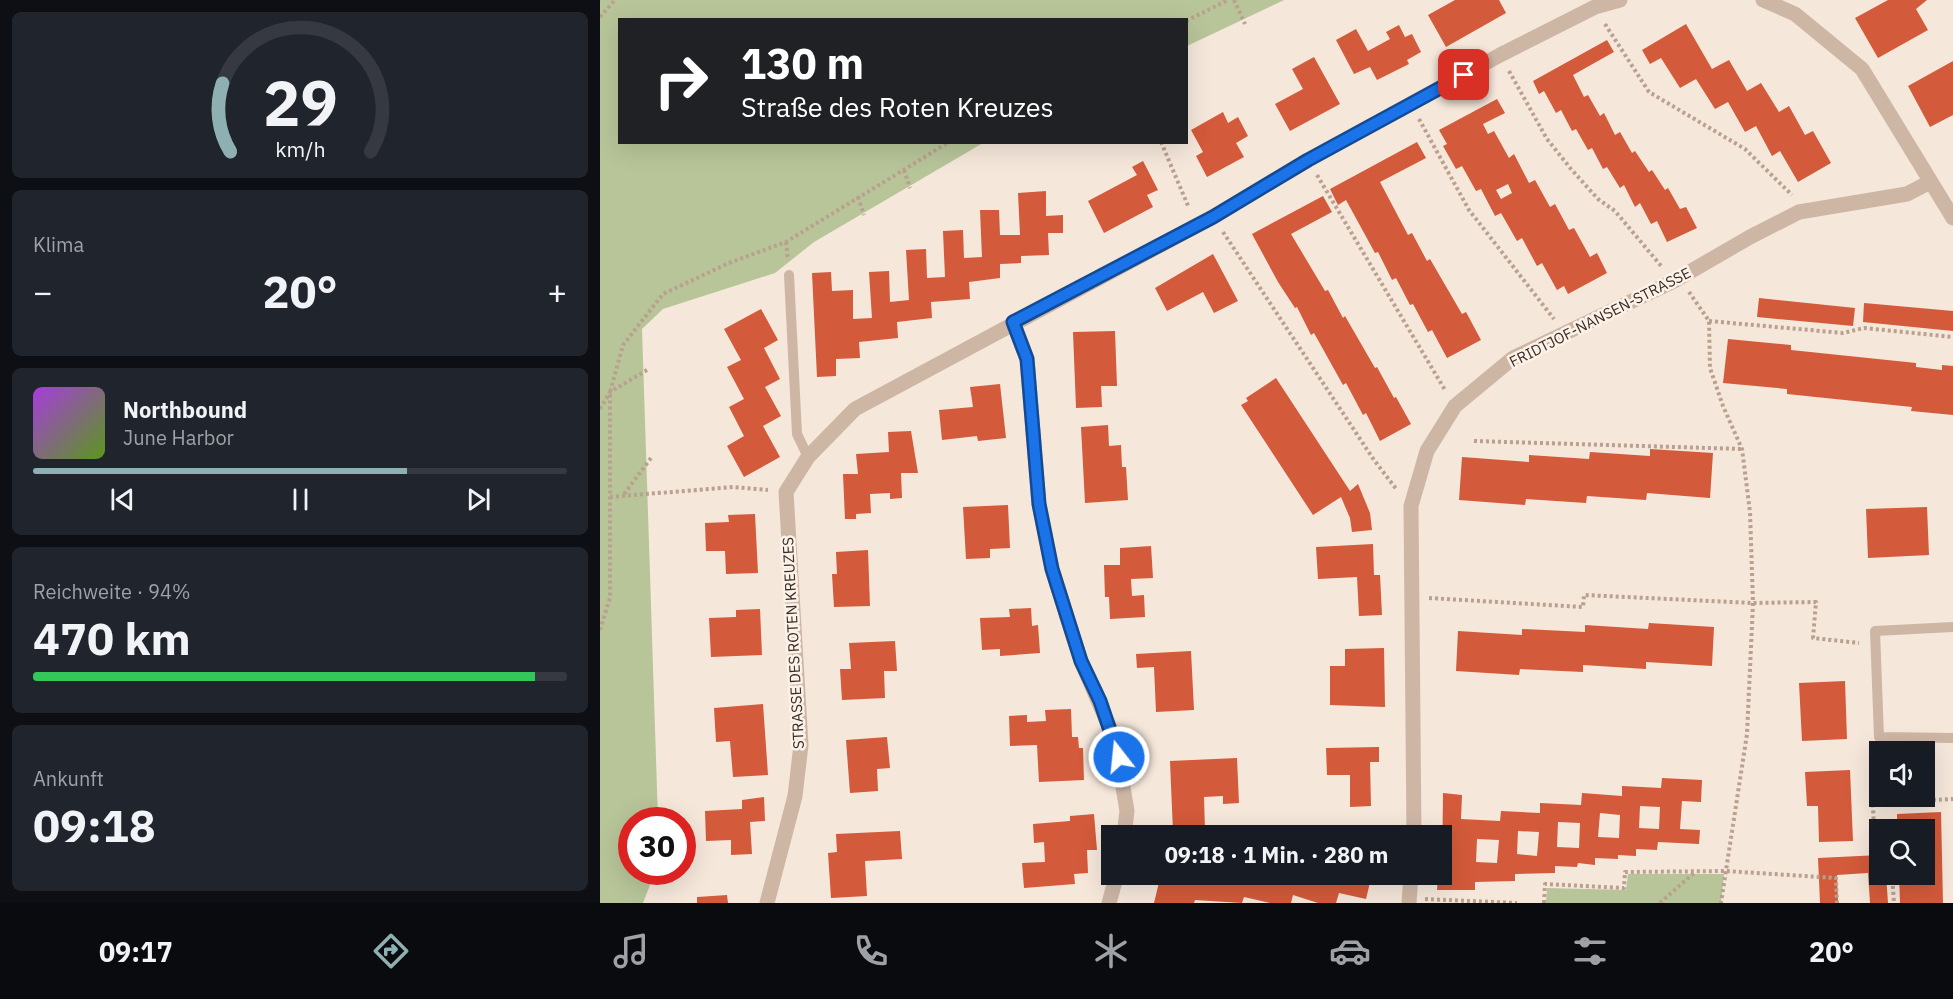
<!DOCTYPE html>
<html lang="de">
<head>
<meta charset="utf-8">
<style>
	body { margin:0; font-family:"IBM Plex Sans",sans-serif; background:#20242c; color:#f1f3f6; height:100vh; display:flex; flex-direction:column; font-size:22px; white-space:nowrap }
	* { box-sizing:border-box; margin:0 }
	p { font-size:20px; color:#9ea1a6 }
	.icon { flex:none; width:33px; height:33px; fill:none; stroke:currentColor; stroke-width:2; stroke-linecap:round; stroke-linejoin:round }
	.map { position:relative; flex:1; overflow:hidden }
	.panel { display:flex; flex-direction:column; gap:12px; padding:12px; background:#0d0f14; width:600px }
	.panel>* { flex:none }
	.top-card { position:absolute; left:18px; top:18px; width:570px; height:126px; border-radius:0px; box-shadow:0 6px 24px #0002; background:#202124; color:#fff; overflow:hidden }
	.fabs { position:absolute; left:1269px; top:741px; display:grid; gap:12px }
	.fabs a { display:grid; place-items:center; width:66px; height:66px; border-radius:0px; background:#171b24; box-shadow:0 6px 24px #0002; font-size:30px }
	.speed { position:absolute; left:18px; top:807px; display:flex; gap:12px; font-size:30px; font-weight:700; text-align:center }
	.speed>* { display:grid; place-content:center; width:78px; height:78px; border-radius:50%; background:#171b24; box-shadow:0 6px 24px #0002; line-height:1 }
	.speed .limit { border:9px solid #d22; background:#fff; color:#111 }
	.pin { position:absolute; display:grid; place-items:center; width:51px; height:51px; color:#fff; margin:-26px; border-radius:12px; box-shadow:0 3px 9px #0006 }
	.me { position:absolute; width:66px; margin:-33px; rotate:344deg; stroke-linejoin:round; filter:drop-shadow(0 0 4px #0008) }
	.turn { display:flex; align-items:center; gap:21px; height:126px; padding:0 24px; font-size:27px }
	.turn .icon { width:78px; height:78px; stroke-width:2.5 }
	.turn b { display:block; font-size:42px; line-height:51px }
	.big { font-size:45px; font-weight:800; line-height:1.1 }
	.panel .tile { flex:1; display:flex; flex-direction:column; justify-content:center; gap:9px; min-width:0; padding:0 21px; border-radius:9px; background:#20242c }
	.panel .dial { align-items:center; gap:0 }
	.dial svg { height:156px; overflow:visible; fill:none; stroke:#363941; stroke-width:7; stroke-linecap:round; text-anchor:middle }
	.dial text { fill:#f1f3f6; stroke:none }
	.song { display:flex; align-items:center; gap:18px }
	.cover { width:72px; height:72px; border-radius:9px; background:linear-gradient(135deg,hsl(280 70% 55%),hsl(90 70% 35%)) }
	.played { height:6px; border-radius:3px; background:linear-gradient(90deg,#8fb0b2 70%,#363941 70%) }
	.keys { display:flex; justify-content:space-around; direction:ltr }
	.heat { display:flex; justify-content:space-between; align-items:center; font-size:33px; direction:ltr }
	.charge { height:9px; border-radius:4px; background:linear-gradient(90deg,#34c759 94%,#363941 0) }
	.trip { position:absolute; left:501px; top:825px; width:351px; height:60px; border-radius:0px; background:#171b24; box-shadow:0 6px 24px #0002; font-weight:800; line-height:60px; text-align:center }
	.dock { display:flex; height:96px; justify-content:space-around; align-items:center; background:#090b0e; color:#9ea1a6 }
	.dock .icon { width:42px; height:42px }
	.dock .current { color:#8fb0b2 }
	.dock b { font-size:27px; color:#f1f3f6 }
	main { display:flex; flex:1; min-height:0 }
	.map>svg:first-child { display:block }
</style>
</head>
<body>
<main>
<section class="panel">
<div class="tile dial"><svg viewBox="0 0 100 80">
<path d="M14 69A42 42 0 1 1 86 69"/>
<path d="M14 69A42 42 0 0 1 10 34" stroke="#8fb0b2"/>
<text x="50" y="56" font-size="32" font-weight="700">29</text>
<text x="50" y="72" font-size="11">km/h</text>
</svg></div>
<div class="tile"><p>Klima</p>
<div class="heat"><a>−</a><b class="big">20°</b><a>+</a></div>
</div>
<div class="tile">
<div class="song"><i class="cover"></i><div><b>Northbound</b><p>June Harbor</p></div></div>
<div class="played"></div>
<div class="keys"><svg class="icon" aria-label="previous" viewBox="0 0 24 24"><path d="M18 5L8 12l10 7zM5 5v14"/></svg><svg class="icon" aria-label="pause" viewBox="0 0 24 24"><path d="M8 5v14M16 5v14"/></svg><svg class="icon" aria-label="next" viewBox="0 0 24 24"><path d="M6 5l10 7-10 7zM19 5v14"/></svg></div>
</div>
<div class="tile"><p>Reichweite · 94%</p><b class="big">470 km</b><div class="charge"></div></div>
<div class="tile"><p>Ankunft</p><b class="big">09:18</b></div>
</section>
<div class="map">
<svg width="1353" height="903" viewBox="0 0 1353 903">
	<rect width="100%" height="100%" fill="#f5e7da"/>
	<!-- green -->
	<path fill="#b8c599" d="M0 0H684L587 46 586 20H20V142L383 143 214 242 175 273 63 309 42 329 58 820H32V872H55L43 903H0Z
		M1028 874H1124L1121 903H946L947 888 1026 890Z"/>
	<!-- building -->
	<path fill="#d35a3a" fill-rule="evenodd" d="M855 0H899L906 13 846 47 828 15Z
		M1288 0H1327L1316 9 1328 30 1278 58 1255 18Z
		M1086 24 1112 69 1129 60 1147 91 1161 83 1179 112 1189 106 1205 135 1213 131 1231 163 1198 182 1180 151 1172 156 1156 126 1145 132 1128 102 1115 109 1096 79 1080 88 1061 58 1050 64 1042 50Z
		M799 25 805 37 812 34 821 52 807 60 809 64 777 80 770 67 754 74 736 40 756 29 768 51 790 39 786 32Z
		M1007 40 1014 52 973 75 984 97 988 95 1000 116 1004 113 1015 135 1020 132 1032 153 1035 151 1049 172 1052 170 1065 190 1068 188 1080 209 1086 207 1097 228 1067 242 1057 221 1051 224 1040 203 1035 207 1024 185 1020 188 1007 167 1003 169 992 148 988 150 976 129 972 131 961 110 956 113 944 91 939 94 933 81Z
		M714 57 740 104 690 131 675 104 703 89 692 69Z
		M1353 61V115L1330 127 1308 86Z
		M897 99 905 113 883 124 888 134 894 131 909 158 914 154 929 183 935 180 950 207 955 204 969 230 974 228 990 257 997 253 1007 273 968 294 964 286 957 290 942 263 937 266 922 238 917 241 901 213 895 216 881 189 876 191 862 166 856 169 843 146 847 144 839 130ZM908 184 912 193 901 199 896 190Z
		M623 112 628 123 638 117 648 136 636 143 644 157 607 177 596 156 603 152 591 130Z
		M817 142 826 158 780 182 808 235 812 233 827 261 830 259 862 314 866 312 881 340 847 358 832 330 828 332 813 304 810 305 796 278 792 280 778 252 775 253 746 200 738 205 730 189Z
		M543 161 558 190 547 195 553 207 504 233 488 201 537 175 532 167Z
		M446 191V216L463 215V233H448L449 255 421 256V263L400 264V278L369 282 370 299 331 302 332 318 297 322 298 338 259 342 260 358 236 359V376L217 377 212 273 231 272 232 291 253 290V319L272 318 269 272 289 271 290 302 309 300 306 250 326 249 327 278 345 277 343 231 363 230 364 258 382 257 380 210H399L400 235H420L418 193Z
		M723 196 732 212 691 234 725 291 728 290 743 318 745 316 775 368 777 367 794 398 796 397 811 424 780 441 766 413 763 415 746 383 743 385 714 333 711 335 697 307 695 308 678 282 652 234Z
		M613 254 638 301 614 313 603 292 567 311 555 288Z
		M1159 298 1255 308 1253 326 1157 317Z
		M1264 303 1353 311V331L1263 322Z
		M161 309 178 340 164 348 180 379 165 387 181 416 163 426 180 457 144 477 127 446 144 436 129 407 144 399 127 367 141 360 124 329Z
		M515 331 517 386H501L502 407 476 408 473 332Z
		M1128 339 1191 345V350L1316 363V367L1342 370V365L1353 366V415L1311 411 1312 407 1187 394V389L1123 383Z
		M676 378 750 491 758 484 770 513 772 530 752 532 750 518 741 497 713 515 641 405 648 401 646 398Z
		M400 384 406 438 378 441 377 436 342 440 339 410 373 407 370 387Z
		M508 425 509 446 521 445 522 467H526L528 500 485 503 481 427Z
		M311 431 318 473H301L302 498 290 499V493L270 494 271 513 256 514V519H245L243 474H258L256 454 289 452 288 432Z
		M1050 449 1113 453 1110 498 1047 493 1046 500 987 496 986 503 926 499 925 505 859 500 862 457 929 462V455L989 459 990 452 1050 456Z
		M408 505 410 548 390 549V558L366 559 363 507Z
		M1327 507 1329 555 1268 558 1266 509Z
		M155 514 158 573 126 574 125 551H106L105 523 129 522 128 515Z
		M773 544 774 575H780L782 615 759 616 757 577 718 579 716 547Z
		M551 546 553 578 531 579 532 596 544 595 545 617 510 619 509 597H505L504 565H520V548Z
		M268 550 270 606 234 607 232 574H237L236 552Z
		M431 608 432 626 438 625 440 653 400 656V649L382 650 380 618 410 617 409 609Z
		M160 609 162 655 111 657 109 618 136 617V610Z
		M1049 623 1114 627 1112 666 1046 662V669L983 665V672L920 669 919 675 856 671 858 631 922 635V629L985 632V625L1048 629Z
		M295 641 297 671H284L285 698 242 700 240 669H251L249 643Z
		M784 648 785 707 730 705V666H745V649Z
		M591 651 594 710 556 712 554 667 537 668 536 654Z
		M1245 681 1247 739 1202 741 1199 683Z
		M163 704 168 775 133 777 130 741 116 742 114 708Z
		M471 709 472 737H478L479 748H483L484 780 439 782 437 745 410 746 409 716 427 715V722L446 721 445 710Z
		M287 737 290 768 277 769 278 791 250 793 246 740Z
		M779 747V762H770L771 806 750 807V775H727L726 748Z
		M637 758 639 803 623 804V796L604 797 605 831 573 832 570 761Z
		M1250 770 1253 841 1219 842 1218 806H1207L1205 772Z
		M1062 778 1102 780 1101 802 1082 801 1080 829 1100 830 1099 844 1058 842 1057 850 1036 849V856L1018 855V859L995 858V865L978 863 977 867 955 866V873L915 874V881L875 882V890H837L838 874H842L843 793 862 795 861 819 900 821 901 811 940 813V803L981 805 982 793 1022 796V786L1061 788ZM1040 806 1060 807 1059 829 1039 828ZM1000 813 1020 815 1019 838 998 837ZM958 822 980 823 979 848 957 847ZM918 831 939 832 937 856 917 854ZM877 839 899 840 897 863 876 862Z
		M164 797 165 821 150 822 152 854 131 855V840L106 841 105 811 142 809V800Z
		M1341 812 1343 903H1300L1299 874H1324V830H1297V814Z
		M494 814 497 850H487L488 873 474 874 475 884 424 888 422 863 445 862 444 842 434 843 433 824 470 821V816Z
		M300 831 302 859 265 861 267 896 231 898 228 853 237 852 236 834Z
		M1280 855V874H1286L1288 903H1270L1268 873 1237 875 1238 903H1220L1218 858Z
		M561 874H772L766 899 739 893 736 903H718L693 895 691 903H670L644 897 642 903 595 900 594 903H554Z
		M127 895 128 903H97V897Z"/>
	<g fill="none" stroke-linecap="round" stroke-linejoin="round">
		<!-- path -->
		<path stroke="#baa08f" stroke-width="4" stroke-dasharray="3 3" stroke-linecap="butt" d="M634 0 645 24
			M0 17 15 0
			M586 21 628 0
			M1005 24 1049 92 1145 149 1192 195
			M909 71 947 139 971 169 998 199 1015 211 1062 267
			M819 119 869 210 954 319
			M561 142 589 208
			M304 170 310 188
			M717 175 845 390
			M258 197 264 215
			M623 232 774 460 797 490
			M186 242 188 260
			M1089 292 1109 321 1110 368 1123 406 1142 449 1150 512 1153 603 1147 734 1121 903
			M1109 321 1243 333 1264 328 1353 337
			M0 409 10 392 47 370
			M874 441 1142 449
			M24 494 51 458
			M10 497 133 487 168 490
			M829 598 983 607 984 595 1153 603 1216 602 1213 638 1259 643
			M0 630 10 598V392L23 345 63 294 129 263 186 242 349 142
			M1275 751 1271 765 1275 849H1280
			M1273 803 1353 799
			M1292 874 1294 903
			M825 899 917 903
			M944 903 945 884 1024 888 1025 872 1126 871 1236 878 1237 903
			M1060 903 1095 872"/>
		<!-- lane -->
		<path stroke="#ceb6a5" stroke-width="10" d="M189 275 197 434 208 457
			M1353 627 1275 631 1279 737 1353 738"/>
		<!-- street -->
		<path stroke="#ceb6a5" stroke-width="15" d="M1163 0 1195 14 1262 69 1353 218
			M413 322 427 359 439 504 452 569 481 661 515 740 527 811 524 836
			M814 836 811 506 827 451 855 406 913 358 1074 281 1150 237 1199 212 1307 194 1330 182
			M167 903 195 796 201 745 186 492 208 457 255 409 613 217 708 160 900 55 995 7 1020 0
			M509 903 517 874
			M809 903 811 874"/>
	</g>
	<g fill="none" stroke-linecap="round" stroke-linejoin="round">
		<!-- route casing -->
		<g stroke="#114b97" stroke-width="15">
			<path id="route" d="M519 757 500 701 481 661 452 569 439 504 427 359 413 322 613 217 708 160 864 75"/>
		</g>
		<!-- route -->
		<use href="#route" stroke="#1a73e8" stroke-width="10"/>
	</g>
	<g text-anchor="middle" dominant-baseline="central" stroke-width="5" stroke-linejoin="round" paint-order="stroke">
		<!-- street labels -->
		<g font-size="15" fill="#392c27" stroke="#fcf2e7">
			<text transform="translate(1000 317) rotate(-27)">FRIDTJOF-NANSEN-STRASSE</text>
			<text transform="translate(193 643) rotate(-93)">STRASSE DES ROTEN KREUZES</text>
		</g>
	</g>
</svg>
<div class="fabs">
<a><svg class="icon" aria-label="sound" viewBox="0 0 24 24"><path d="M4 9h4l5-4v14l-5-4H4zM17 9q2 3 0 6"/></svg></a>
<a><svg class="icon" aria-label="search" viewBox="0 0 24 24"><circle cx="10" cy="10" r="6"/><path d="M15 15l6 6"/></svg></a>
</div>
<div class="speed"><div class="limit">30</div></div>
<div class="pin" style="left:864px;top:75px;background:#d93025"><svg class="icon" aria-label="arrive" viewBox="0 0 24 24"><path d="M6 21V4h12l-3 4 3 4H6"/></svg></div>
<svg class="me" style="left:519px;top:757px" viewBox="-20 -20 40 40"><circle r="17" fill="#1a73e8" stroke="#fff" stroke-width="3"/><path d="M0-11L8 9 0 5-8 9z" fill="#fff"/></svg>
<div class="trip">09:18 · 1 Min. · 280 m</div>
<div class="top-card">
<div class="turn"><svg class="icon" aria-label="right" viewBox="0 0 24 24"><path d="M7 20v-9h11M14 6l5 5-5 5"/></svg><div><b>130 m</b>Straße des Roten Kreuzes</div></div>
</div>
</div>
</main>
<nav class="dock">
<b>09:17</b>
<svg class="icon current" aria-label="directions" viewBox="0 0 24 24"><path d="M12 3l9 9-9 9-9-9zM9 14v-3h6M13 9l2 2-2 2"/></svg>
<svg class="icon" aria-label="music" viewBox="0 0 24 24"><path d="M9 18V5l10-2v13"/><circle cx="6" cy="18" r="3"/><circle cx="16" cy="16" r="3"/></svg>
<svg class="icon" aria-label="phone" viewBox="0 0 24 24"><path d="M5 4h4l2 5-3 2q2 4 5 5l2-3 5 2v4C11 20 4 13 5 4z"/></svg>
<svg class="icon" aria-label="climate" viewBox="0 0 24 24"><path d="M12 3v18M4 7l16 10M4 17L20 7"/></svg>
<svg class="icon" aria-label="car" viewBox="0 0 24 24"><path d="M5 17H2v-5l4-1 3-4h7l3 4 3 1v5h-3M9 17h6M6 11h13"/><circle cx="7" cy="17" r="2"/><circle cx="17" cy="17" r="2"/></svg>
<svg class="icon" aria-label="filters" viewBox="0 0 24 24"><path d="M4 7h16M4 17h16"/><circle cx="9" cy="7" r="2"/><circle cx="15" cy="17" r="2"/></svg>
<b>20°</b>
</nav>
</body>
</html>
